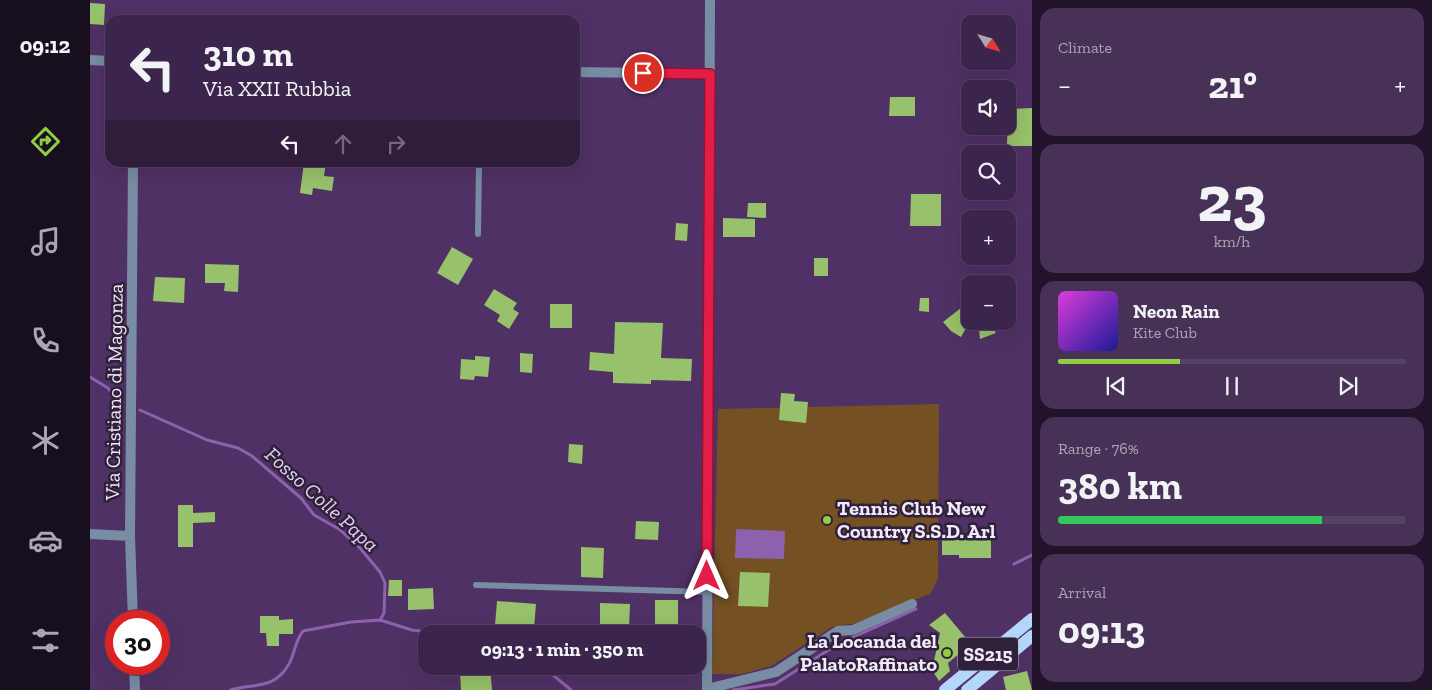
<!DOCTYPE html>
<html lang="en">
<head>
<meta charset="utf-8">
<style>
	body { margin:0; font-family:"Zilla Slab",serif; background:#473156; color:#f1f3f6; height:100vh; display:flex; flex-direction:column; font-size:19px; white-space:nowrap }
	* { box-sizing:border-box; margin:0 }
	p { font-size:16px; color:#aca5b5 }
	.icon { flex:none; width:28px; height:28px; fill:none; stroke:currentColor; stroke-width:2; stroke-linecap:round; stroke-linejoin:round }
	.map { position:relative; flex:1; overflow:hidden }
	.details { display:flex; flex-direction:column; gap:8px; padding:8px; background:#21142a; width:400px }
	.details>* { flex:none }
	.guide { position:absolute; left:15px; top:15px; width:475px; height:152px; border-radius:15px; box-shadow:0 5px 20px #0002,0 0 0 1px #554264; background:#3c254c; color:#f1f3f6; overflow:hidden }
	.needle { width:32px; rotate:127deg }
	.fabs { position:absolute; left:871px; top:15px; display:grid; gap:10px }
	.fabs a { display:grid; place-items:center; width:55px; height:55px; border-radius:10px; background:#3c254c; box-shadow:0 5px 20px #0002,0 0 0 1px #554264; font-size:25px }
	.speed { position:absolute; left:15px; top:610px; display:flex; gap:10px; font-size:25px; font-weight:700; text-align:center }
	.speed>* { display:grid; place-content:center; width:65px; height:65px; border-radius:50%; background:#3c254c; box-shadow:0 5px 20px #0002,0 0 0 1px #554264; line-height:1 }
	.speed .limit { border:8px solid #d22; background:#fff; color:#111 }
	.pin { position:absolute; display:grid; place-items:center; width:42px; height:42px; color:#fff; margin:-21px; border:2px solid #fff; border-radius:50%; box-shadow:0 1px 5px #0007 }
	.me { position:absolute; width:55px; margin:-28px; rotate:0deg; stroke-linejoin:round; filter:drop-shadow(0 0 4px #0008) }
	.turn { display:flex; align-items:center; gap:18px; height:105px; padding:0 15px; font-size:22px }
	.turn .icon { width:65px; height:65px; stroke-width:2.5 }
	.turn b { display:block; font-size:35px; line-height:42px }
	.lanes { display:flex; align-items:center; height:48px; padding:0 15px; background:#0003; justify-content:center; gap:25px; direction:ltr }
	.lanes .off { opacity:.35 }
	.big { font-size:38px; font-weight:800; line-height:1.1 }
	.details .card { flex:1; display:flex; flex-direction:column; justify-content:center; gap:8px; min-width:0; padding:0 18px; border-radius:15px; background:#473156 }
	.details .dial { align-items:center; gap:0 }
	.dial b { font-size:65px; line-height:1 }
	.song { display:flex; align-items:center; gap:15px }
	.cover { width:60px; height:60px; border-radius:8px; background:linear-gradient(135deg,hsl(300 70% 55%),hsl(240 70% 35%)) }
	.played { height:5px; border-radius:2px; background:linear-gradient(90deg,#91cd40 35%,#554264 35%) }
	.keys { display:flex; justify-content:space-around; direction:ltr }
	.heat { display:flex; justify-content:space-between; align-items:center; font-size:28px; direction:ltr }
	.charge { height:8px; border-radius:4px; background:linear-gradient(90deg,#34c759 76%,#554264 0) }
	.trip { position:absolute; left:328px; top:625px; width:288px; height:50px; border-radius:15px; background:#3c254c; box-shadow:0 5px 20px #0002,0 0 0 1px #554264; font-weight:800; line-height:50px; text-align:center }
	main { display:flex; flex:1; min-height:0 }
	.tab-bar { display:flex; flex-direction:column; width:90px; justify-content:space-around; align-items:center; background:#180f1e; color:#aca5b5 }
	.tab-bar .icon { width:35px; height:35px }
	.tab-bar .on { color:#91cd40 }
	.tab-bar b { font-size:22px; color:#f1f3f6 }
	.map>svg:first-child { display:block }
</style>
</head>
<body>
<main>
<nav class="tab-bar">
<b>09:12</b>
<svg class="icon on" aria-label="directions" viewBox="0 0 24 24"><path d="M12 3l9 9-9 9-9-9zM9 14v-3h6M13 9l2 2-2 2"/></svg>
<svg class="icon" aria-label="music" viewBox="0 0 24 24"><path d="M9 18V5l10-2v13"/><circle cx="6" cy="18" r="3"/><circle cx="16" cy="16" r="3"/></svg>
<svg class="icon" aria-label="phone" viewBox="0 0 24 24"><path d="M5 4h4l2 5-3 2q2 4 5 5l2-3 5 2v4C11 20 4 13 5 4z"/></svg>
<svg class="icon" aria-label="climate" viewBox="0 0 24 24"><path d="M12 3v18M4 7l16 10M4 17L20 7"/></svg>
<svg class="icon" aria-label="car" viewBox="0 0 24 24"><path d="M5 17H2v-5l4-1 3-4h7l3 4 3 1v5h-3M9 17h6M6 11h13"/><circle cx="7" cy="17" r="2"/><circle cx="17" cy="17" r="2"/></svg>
<svg class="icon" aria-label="filters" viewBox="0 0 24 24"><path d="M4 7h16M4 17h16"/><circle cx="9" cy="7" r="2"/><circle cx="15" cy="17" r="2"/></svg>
</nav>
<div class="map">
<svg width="942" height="690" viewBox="0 0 942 690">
	<rect width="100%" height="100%" fill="#503165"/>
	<!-- green -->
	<path fill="#745022" d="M849 404 848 579 840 594 766 623 742 627 681 666 652 674H622L628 409Z"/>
	<!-- water -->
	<path fill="#8e61ae" d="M646 529 695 531 694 559 645 558Z"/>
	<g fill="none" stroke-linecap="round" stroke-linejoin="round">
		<!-- stream -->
		<path stroke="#8e61ae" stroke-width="3" d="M0 377 18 388 26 400 32 402
			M50 410 117 440 148 448 162 456 211 498 224 515 249 529 270 548 290 572 295 583 294 613 290 620
			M924 564 942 555
			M452 666 481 690
			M141 690C165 683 184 690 199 664 205 653 205 641 213 631L261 622 290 620 322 630 353 634
			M643 690 685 684 748 644 826 609"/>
	</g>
	<!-- building -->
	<path fill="#97c16a" d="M0 3 15 4 14 25 0 24Z
		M800 97H825V116H799Z
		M942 108V146H917L918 109Z
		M214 162H236L234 176 244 177 242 191 223 188 222 195 210 193Z
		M821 194H851V226H820Z
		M658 203H676V218L657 217Z
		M633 218 665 219V237H633Z
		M586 223 598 224 597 241 585 240Z
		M362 247 383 259 368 285 347 273Z
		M724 258H738V276H724Z
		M115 264 149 265 148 292 134 291 135 283H115Z
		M65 277 95 278 94 303 63 301Z
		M404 289 427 303 423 309 429 313 419 329 407 321 410 315 394 305Z
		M830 298H839V312L829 311Z
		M880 301V321H899L906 333 890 339 889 330 876 328 871 337 861 331 853 322Z
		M460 304H482V328H460Z
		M525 322 573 323 571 358 602 359 601 381 561 380V384L523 383V372L499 370 500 352 524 354Z
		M430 353 443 354 442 373 430 372Z
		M385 356 400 357 398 377 385 376 384 380 370 379 371 359 385 360Z
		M691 393 705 394 704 401 718 402 716 423 689 420Z
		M479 444 493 445 492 464 478 462Z
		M88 505H103V513L125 512V522L103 523V547H88Z
		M546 521 569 522 568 540 545 539Z
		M852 540H901V558H869V555H852Z
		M491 547 514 548 513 578 491 577Z
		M650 572 680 573 678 607 648 606Z
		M299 580H312V596H298Z
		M343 588 344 609 318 610V589Z
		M565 600H588V625H565Z
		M407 601 446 604 444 628 405 625Z
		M510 603 540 604 539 627 510 626Z
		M855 613 881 644 858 663 860 671 849 681 842 670 850 633 839 625Z
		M170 616H189V620L203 619V634H189V646H177L176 633H170Z
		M470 625 500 627V634H469Z
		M378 666H400L402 690H371L370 672 378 671Z
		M937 671 942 690H916L913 677Z"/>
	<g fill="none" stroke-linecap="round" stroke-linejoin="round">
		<!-- lane -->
		<path stroke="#788da3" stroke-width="6" d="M388 234 389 162
			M386 585 617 592"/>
		<!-- street -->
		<path stroke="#788da3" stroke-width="10" d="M0 60 20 61
			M485 72 620 74
			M0 534 40 536
			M43 621 40 536 43 162
			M44 664 45 690
			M617 689 686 672 748 631 763 630 822 604
			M617 690 620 0"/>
		<!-- primary -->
		<path stroke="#b3d6fa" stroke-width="12" d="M855 690 942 619
			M877 690 942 636"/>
	</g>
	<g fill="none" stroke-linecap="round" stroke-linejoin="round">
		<!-- route casing -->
		<g stroke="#92132f" stroke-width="12">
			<path id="route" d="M553 73 620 74 617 576"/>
		</g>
		<!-- route -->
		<use href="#route" stroke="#e11d48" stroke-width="9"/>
	</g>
	<!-- markers -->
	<g fill="#91cd40" stroke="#2f2139" stroke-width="2">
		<circle cx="737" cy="520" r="5"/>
		<circle cx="857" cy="653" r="5"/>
	</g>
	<g text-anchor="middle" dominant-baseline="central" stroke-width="5" stroke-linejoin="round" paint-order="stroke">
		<!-- shield labels -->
		<rect fill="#2f2139" stroke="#b8adc2" stroke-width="1" x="868" y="637.5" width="60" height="33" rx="4"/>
		<g font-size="19" font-weight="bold" fill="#f3e9fc">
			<text x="898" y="654">SS215</text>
		</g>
		<!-- street labels -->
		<g font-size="20" fill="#f3e9fc" stroke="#2f2139">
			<text transform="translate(24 392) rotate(-89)">Via Cristiano di Magonza</text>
		</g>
		<!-- poi labels -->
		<g font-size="20" font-weight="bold" fill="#f3e9fc" stroke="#2f2139" text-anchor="start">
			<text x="747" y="508">Tennis Club New<tspan x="747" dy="23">Country S.S.D. Arl</tspan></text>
			<text x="847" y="641" text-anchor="end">La Locanda del<tspan x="847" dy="23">PalatoRaffinato</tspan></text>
		</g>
		<!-- water labels -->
		<g font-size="21" font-style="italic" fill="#e4cdf7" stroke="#2f2139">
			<text transform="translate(232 499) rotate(42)">Fosso Colle Papa</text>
		</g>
	</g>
</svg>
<div class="fabs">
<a><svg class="needle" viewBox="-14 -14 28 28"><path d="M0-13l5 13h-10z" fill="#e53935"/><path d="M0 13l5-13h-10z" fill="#aca5b5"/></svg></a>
<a><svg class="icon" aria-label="sound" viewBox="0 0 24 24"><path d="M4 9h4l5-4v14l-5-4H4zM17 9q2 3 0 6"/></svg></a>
<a><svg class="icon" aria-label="search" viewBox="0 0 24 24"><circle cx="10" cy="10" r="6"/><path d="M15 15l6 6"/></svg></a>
<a>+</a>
<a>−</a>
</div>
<div class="speed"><div class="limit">30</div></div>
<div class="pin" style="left:553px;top:73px;background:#d93025"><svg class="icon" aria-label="arrive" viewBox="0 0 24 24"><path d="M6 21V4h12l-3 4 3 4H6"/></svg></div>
<svg class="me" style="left:617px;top:576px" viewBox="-20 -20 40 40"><path d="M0-17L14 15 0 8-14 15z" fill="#e11d48" stroke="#fff" stroke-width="4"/></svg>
<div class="trip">09:13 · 1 min · 350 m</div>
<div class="guide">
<div class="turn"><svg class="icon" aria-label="left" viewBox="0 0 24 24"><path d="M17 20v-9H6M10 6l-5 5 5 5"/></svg><div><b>310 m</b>Via XXII Rubbia</div></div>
<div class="lanes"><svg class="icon" aria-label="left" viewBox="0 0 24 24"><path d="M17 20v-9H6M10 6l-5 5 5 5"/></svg><svg class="icon off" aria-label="ahead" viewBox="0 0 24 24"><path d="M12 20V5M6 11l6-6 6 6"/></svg><svg class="icon off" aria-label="right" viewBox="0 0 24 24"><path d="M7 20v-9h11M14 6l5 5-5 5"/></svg></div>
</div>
</div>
<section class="details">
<div class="card"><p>Climate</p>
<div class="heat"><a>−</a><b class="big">21°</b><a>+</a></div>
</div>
<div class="card dial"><b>23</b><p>km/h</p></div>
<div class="card">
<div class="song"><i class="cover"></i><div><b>Neon Rain</b><p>Kite Club</p></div></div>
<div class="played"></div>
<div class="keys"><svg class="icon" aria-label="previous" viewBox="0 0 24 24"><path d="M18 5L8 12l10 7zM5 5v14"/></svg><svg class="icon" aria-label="pause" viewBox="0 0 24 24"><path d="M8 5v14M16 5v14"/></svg><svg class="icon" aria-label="next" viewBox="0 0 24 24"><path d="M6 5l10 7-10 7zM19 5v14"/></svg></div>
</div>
<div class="card"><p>Range · 76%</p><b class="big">380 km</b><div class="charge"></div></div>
<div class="card"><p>Arrival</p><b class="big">09:13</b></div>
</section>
</main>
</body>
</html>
